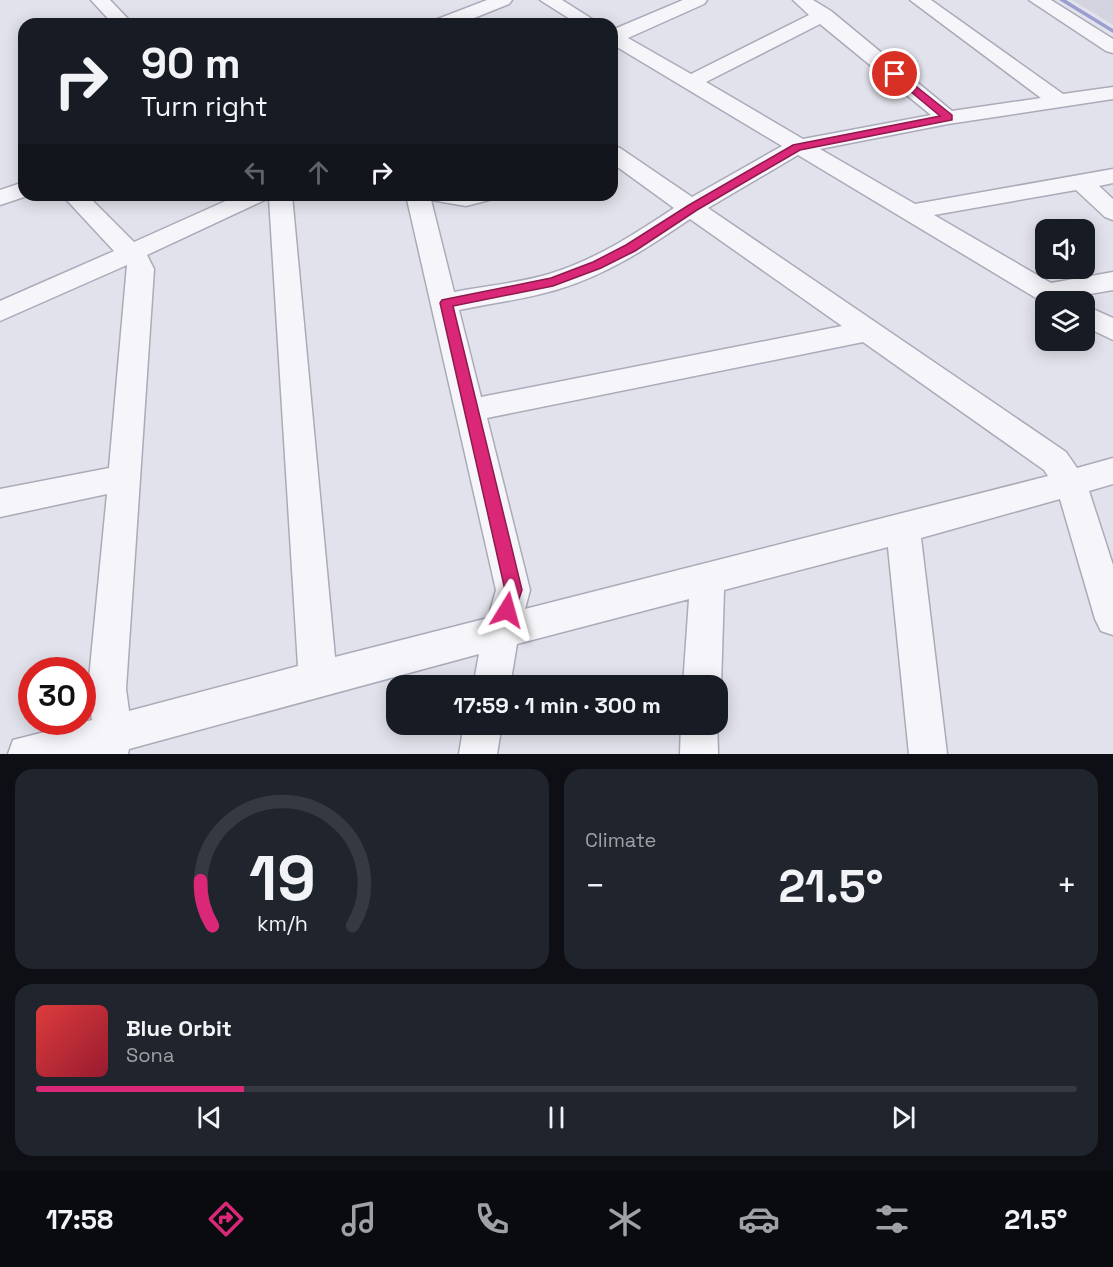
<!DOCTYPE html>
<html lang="en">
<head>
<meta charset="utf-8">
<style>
	body { margin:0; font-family:"Space Grotesk",sans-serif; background:#20242c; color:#f1f3f6; height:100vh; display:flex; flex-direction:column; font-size:22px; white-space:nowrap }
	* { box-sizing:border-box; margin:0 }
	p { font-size:20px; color:#9ea1a6 }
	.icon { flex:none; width:33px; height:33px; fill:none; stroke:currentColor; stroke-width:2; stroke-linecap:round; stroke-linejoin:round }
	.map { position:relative; height:754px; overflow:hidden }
	.sheet { display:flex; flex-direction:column; gap:15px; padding:15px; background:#0d0f14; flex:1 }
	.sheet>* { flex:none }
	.top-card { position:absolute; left:18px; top:18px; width:600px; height:183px; border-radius:18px; box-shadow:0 3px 15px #0003; background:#171b24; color:#f1f3f6; overflow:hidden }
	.fabs { position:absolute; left:1035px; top:219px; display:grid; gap:12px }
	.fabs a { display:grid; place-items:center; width:60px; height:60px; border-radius:12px; background:#171b24; box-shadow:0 3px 15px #0003; font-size:30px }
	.speed { position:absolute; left:18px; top:657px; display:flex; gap:12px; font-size:30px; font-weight:700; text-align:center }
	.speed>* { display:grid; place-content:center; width:78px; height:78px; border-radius:50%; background:#171b24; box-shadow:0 3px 15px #0003; line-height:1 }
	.speed .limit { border:9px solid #d22; background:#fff; color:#111 }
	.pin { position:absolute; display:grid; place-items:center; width:51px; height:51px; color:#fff; margin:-26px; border:3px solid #fff; border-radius:50%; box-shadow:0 2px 6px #0007 }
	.me { position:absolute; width:66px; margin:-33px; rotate:8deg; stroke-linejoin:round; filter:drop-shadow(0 0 4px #0008) }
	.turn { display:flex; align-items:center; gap:21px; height:126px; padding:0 24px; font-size:27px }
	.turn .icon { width:78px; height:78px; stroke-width:2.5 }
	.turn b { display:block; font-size:42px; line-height:51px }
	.lanes { display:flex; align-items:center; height:57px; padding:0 24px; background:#0003; justify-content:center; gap:30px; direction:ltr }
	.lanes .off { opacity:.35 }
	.big { font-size:45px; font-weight:600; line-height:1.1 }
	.sheet .card { flex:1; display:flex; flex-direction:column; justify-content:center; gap:9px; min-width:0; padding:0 21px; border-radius:18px; background:#20242c }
	.sheet .dial { align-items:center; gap:0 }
	.dial svg { height:156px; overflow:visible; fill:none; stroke:#363941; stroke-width:7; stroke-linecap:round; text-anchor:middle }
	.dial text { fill:#f1f3f6; stroke:none }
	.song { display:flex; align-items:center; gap:18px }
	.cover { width:72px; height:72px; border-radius:9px; background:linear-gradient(135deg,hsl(0 70% 55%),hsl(350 70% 35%)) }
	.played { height:6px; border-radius:3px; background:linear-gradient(90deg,#db2777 20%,#363941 20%) }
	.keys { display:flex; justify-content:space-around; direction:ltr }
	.heat { display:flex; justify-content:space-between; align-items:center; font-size:33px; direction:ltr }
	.sheet .tiles { flex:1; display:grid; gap:15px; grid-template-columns:1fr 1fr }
	.card:last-child { grid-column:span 2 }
	.trip { position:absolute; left:386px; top:675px; width:342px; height:60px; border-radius:18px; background:#171b24; box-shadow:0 3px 15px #0003; font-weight:600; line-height:60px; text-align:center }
	.menu { display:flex; height:96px; justify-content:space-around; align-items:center; background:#090b0e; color:#9ea1a6 }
	.menu .icon { width:42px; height:42px }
	.menu .active { color:#db2777 }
	.menu b { font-size:27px; color:#f1f3f6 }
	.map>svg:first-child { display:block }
</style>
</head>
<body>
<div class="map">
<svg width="1113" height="754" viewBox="0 0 1113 754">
	<rect width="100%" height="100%" fill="#e2e2ec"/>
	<!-- built -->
	<path fill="#d4d4e1" d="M1072 0H1113V25Z"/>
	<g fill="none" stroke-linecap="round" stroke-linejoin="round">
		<!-- stream -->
		<path fill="#9a9fd0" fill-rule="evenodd" d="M1059 0H1066L1113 29V33Z"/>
		<!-- minor casing -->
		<g stroke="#aaaaba" stroke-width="3">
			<path id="minor" d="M91 0H110L133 24H113Z
				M487 0H512L509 4 459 24H433L435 20Z
				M540 0H562L600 24H578Z
				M683 0H707L704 4 628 38 691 74 809 15 793 0H813L831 11 952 111 1041 98 910 0H931L1063 94 1113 87V99L948 124 820 149 915 204 1113 169V183L1099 186 1113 199V220L1105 217 1076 190 934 215 1051 283 1113 272V290L1073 297 1076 302H1046V304L798 155 708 208 1066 452 1077 468 1113 458V484L1089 491 1113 565V635L1101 631 1095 619 1060 499 921 538 947 754H909L888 547 724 590 721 686 717 694V686H683L689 599 517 644 510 686H473L479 654 129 749 128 754H8L13 740 92 720 88 689 107 494 0 517V489L109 468 127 265 0 321V301L114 251 62 195H87L134 242 239 195H292L335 657 488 618 496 590 406 195H493L489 200 466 206 431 200 454 292C485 286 519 283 549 274 595 260 635 234 674 208L612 163V146L620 148 692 197 782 146 612 44V30ZM820 24 931 115 803 139 706 82ZM269 198 298 666 129 711 126 689 154 269 147 255ZM690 219 842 326 481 397 459 310C492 303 527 299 559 289 608 274 649 247 690 219ZM863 342 1044 470 1048 476 525 609 530 590 487 418Z
				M1029 0H1051L1113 39V53L1106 51Z
				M24 182V195H30L0 205V190Z
				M1084 305 1113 318V340L1084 326Z
				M717 719 718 754H680L681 724H717Z
				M464 724H502L497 754H459Z"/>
		</g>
		<!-- minor -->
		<use href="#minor" fill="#f6f6fa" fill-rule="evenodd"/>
	</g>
	<!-- route -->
	<path fill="#db2777" stroke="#8e194d" stroke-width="1.5" d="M892 72H898L952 115V120L800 150 697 210 635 251 601 268 553 286 453 306 522 590 513 616 507 618 502 616 499 610 505 590 440 303 442 300 551 278 593 262 626 245 689 205 793 145 940 116 892 76Z"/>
</svg>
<div class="fabs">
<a><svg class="icon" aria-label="sound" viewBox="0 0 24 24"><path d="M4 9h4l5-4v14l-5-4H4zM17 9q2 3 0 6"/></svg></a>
<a><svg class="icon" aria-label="layers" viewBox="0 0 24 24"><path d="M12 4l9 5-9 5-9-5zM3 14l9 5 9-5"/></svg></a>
</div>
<div class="speed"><div class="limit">30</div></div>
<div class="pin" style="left:895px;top:74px;background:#d93025"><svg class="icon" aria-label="arrive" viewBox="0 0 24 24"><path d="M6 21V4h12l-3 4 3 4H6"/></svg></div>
<svg class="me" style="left:507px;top:610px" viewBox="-20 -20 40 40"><path d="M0-17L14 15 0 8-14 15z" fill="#db2777" stroke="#fff" stroke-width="4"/></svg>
<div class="trip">17:59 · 1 min · 300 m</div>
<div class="top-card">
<div class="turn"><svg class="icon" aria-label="right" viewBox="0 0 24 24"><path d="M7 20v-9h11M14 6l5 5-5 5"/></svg><div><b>90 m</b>Turn right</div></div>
<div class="lanes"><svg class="icon off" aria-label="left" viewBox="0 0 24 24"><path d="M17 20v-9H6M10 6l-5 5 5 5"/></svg><svg class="icon off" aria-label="ahead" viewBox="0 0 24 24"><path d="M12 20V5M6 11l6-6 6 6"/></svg><svg class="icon" aria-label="right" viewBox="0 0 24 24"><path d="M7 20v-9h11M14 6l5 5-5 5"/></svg></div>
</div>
</div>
<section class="sheet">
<div class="tiles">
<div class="card dial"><svg viewBox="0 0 100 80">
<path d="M14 69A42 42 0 1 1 86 69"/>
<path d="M14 69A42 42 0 0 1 8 46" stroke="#db2777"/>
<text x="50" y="56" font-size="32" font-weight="700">19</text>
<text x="50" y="72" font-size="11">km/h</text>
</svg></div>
<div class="card"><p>Climate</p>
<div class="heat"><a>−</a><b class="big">21.5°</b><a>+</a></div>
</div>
<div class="card">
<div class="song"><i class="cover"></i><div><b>Blue Orbit</b><p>Sona</p></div></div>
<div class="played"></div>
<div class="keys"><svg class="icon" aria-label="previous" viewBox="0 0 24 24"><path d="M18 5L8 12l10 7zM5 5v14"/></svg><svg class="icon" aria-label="pause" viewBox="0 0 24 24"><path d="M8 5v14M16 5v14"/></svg><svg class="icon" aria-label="next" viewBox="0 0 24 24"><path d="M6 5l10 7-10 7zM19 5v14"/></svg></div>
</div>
</div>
</section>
<nav class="menu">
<b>17:58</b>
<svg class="icon active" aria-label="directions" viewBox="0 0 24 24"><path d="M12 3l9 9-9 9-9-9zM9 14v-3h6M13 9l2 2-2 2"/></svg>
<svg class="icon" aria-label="music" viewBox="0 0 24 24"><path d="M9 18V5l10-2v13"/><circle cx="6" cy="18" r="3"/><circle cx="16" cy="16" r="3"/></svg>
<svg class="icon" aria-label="phone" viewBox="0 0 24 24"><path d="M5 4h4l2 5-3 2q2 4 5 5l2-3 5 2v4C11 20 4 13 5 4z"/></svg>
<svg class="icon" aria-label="climate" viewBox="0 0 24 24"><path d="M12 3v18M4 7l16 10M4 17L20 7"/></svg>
<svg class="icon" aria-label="car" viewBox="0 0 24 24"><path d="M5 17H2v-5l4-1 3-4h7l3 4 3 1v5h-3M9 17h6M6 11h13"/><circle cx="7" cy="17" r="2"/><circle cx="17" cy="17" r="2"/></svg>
<svg class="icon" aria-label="filters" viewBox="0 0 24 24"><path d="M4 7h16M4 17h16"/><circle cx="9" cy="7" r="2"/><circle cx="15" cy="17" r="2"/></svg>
<b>21.5°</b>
</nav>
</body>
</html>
